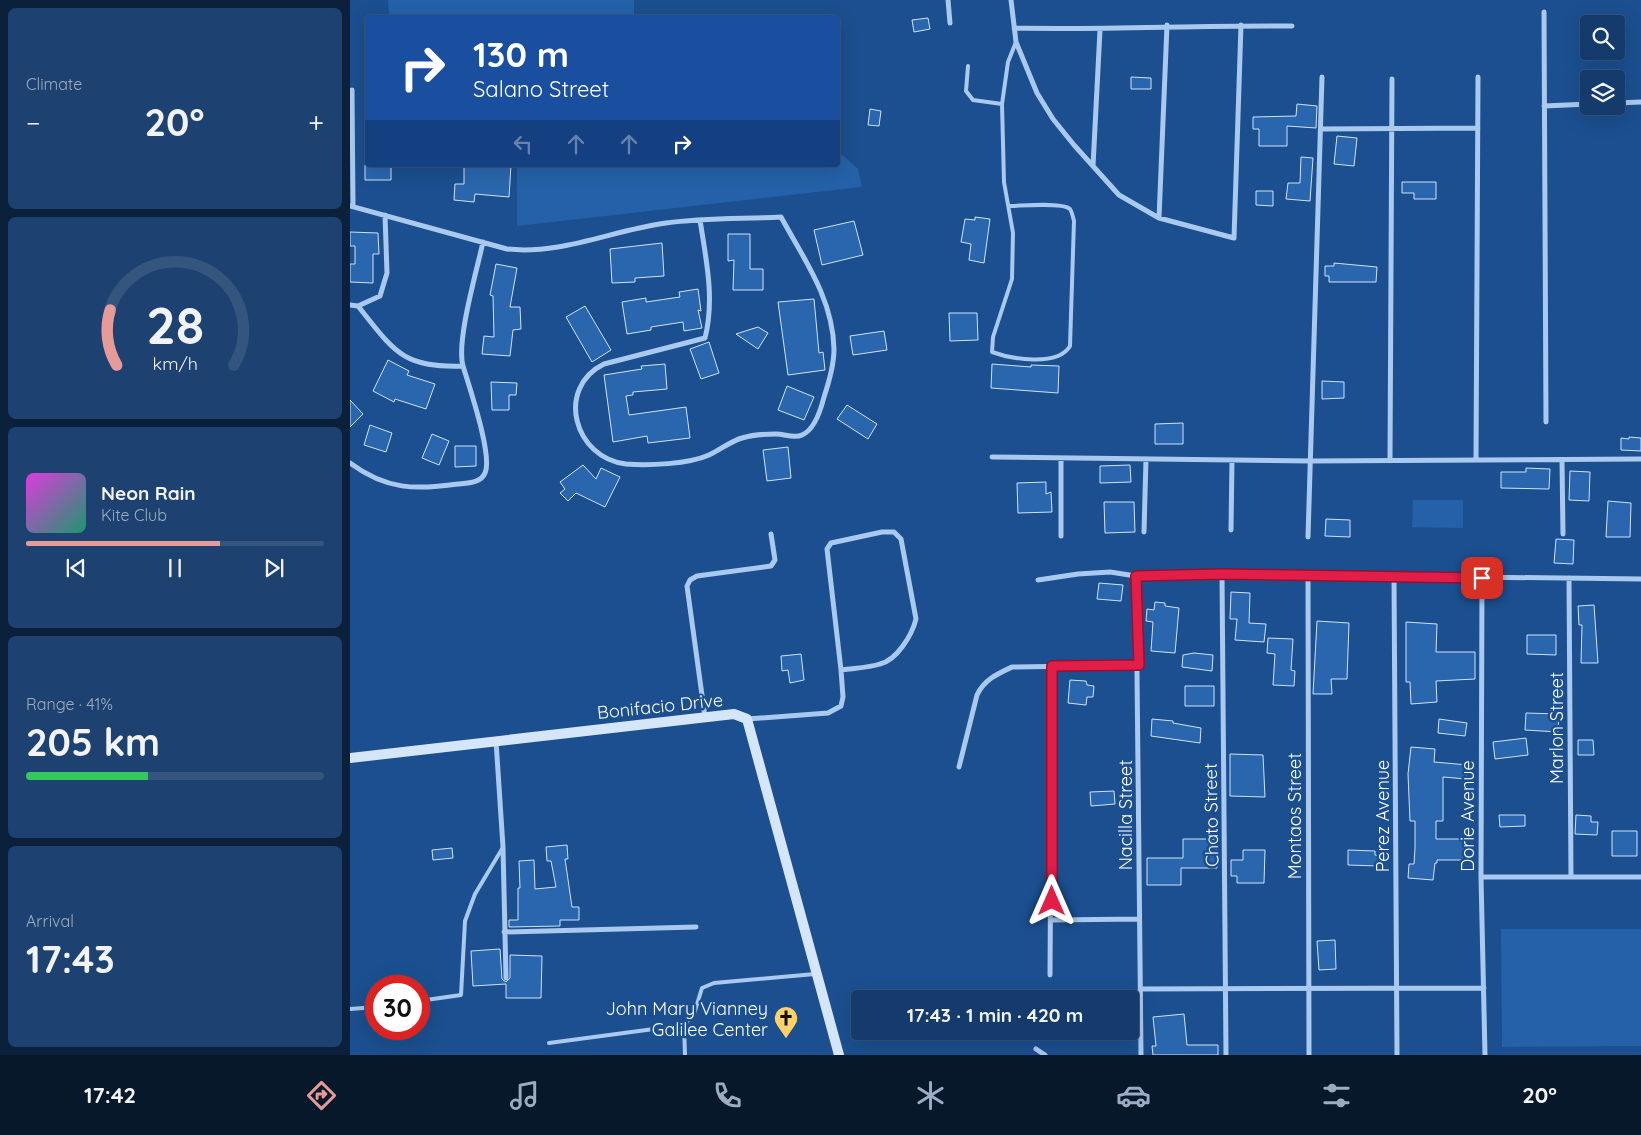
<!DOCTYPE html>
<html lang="en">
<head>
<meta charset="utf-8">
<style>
	body { margin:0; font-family:Quicksand,sans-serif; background:#1d4271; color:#f1f3f6; height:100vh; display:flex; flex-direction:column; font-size:19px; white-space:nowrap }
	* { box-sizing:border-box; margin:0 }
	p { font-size:16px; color:#9dadc1 }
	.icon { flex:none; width:28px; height:28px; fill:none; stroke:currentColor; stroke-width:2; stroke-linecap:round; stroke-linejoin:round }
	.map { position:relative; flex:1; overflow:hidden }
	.panel { display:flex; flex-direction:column; gap:8px; padding:8px; background:#0b203b; width:350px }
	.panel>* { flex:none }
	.guide { position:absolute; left:15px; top:15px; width:475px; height:152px; border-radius:5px; box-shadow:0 5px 20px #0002,0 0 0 1px #33557e; background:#1a4fa0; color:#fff; overflow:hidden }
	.controls { position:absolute; left:1230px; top:15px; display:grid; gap:10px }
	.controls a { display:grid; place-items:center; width:45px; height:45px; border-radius:5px; background:#143b6b; box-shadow:0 5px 20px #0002,0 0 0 1px #33557e; font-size:25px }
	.speed { position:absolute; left:15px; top:975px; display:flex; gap:10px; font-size:25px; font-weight:700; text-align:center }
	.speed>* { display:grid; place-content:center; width:65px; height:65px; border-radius:50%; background:#143b6b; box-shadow:0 5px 20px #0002,0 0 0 1px #33557e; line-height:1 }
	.speed .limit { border:8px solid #d22; background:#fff; color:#111 }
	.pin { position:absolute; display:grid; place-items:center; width:42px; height:42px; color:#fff; margin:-21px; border-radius:10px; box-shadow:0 2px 8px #0006 }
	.me { position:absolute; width:55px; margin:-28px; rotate:0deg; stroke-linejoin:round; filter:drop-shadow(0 0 4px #0008) }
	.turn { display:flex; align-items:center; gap:18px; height:105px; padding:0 25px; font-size:22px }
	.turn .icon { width:65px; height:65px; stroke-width:2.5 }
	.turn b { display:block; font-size:35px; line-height:42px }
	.lanes { display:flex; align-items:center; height:48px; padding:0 25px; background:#0003; justify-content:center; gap:25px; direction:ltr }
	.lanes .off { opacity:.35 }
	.big { font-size:38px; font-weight:700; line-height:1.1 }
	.panel .tile { flex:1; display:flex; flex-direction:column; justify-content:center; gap:8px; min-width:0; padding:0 18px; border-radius:8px; background:#1d4271 }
	.panel .dial { align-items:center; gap:0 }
	.dial svg { height:130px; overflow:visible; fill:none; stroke:#33557e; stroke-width:7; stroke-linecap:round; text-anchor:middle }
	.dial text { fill:#f1f3f6; stroke:none }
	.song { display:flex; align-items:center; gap:15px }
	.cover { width:60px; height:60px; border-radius:8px; background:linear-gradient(135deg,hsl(300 70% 55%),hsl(160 70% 35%)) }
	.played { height:5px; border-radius:2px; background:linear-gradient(90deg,#e69b98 65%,#33557e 65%) }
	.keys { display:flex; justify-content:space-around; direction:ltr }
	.heat { display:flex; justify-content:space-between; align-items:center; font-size:28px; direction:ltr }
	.charge { height:8px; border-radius:4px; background:linear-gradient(90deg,#34c759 41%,#33557e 0) }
	.trip { position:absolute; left:501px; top:990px; width:288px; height:50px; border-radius:5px; background:#143b6b; box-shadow:0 5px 20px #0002,0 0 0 1px #33557e; font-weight:700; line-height:50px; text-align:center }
	.tabs { display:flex; height:80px; justify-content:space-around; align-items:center; background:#08182b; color:#9dadc1 }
	.tabs .icon { width:35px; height:35px }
	.tabs .on { color:#e69b98 }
	.tabs b { font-size:22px; color:#f1f3f6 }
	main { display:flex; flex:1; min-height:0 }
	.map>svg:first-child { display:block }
</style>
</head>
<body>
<main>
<section class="panel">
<div class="tile"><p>Climate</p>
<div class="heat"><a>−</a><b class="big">20°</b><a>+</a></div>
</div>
<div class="tile dial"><svg viewBox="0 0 100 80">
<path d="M14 69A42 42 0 1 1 86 69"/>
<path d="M14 69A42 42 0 0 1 10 35" stroke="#e69b98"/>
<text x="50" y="56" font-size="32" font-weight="700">28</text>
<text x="50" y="72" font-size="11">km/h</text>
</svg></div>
<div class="tile">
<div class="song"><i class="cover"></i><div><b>Neon Rain</b><p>Kite Club</p></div></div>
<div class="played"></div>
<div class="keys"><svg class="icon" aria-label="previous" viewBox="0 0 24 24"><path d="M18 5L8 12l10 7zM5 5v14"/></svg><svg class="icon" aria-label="pause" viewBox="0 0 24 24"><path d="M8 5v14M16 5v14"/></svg><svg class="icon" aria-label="next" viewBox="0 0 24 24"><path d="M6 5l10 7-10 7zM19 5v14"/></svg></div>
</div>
<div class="tile"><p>Range · 41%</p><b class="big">205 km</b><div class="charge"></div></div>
<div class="tile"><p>Arrival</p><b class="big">17:43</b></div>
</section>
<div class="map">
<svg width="1291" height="1055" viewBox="0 0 1291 1055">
	<rect width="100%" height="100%" fill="#1b4f8f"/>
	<!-- green -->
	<path fill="#2461a8" d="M38 0H284V17H39Z
		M488 151 508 169 512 187 167 226V165H488Z
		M1063 500H1113V528L1062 527Z
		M1151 929H1291V1046L1152 1047Z"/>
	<!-- building -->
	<path fill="#2a66ad" stroke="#cfe3fa" d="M578 18 580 29 564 32 562 20Z
		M781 77 801 78V89H781Z
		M947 104 967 106 966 128 937 126V146H909V129H903V117L946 116Z
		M520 109 531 111 529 126 518 125Z
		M987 136 1007 138 1004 166 984 164Z
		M951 157 963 158 960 201 936 199 938 183H950Z
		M15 165H41V180H15Z
		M114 165H161L159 197 125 194 124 202 104 200 105 184H114Z
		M1052 182H1086V199H1064V193H1052Z
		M906 191H923V206L906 205Z
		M625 217 640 219 634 263 619 260 621 244 611 242 615 219 625 220Z
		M504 221 513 255 472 265 464 230Z
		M0 232 28 233 29 254H23V283L0 282V264H5V246H0Z
		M378 234H400V269H413V290H383L384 260 378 261Z
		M312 243 314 276 285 278V282L262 283 260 249Z
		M984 263 1027 267 1026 282H979V276H975V266H984Z
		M146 264 167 268 160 307H170L171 329 163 330 160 356 132 354 134 336 144 337 143 296 140 295Z
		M348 289 351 311 348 310 352 328 334 331 333 322 301 327V330L277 334 272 302 296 298V302L330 297 329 292Z
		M464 299 469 353 473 352 475 370 438 375 428 302Z
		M235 306 261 350 242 362 216 317Z
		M599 313H627L628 340 600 341Z
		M408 327 418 333 408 349 386 334Z
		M534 331 537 350 503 355 500 336Z
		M359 342 369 373 351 379 340 349Z
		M38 360 59 371 57 375 85 384 76 409 45 399 44 402 23 391Z
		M315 364 317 389 283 392V395L276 396 279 415 336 407 340 438 298 443 297 436 263 442 254 375 292 369 291 366Z
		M642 364 681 367V365L709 366 708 393 641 388Z
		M972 381 994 382V398L972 399Z
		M141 382 167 383 166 395H159V410H142Z
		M437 386 464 397 454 420 428 410Z
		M0 400 13 414 0 427Z
		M497 405 527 424 518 439 487 419Z
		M833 423V444H805V424Z
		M20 425 42 433 36 452 14 445Z
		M82 434 99 441 89 465 72 458Z
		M1279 437 1291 438V451L1271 450V438L1279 439Z
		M105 446H126V466L105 467Z
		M438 447 441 478 417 481 413 450Z
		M233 465 246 479 251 468 270 477 255 507 226 493 218 501 210 493 215 489 210 482Z
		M780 465 781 482 750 483V466Z
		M1176 468 1200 469 1199 489 1151 488V472H1176Z
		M1220 471 1240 472 1239 501 1219 500Z
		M696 482V494L701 492 702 512 668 513 667 483Z
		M1258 501 1281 503 1280 537H1256Z
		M754 502H784L785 532 755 533Z
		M976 519 1000 520V537L975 536Z
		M1206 539 1224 540 1223 564 1204 563Z
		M749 583 773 585 771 601 747 599Z
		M881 592 900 593 899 623 916 624 914 642 885 640 887 619H880Z
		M805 602 815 603V606L829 608 825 653 801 651 803 622 796 621 797 609 804 610Z
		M1244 605 1248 663H1231L1232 625H1229L1228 606Z
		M967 621 999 623 997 679H981L982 694H963Z
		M1056 622 1087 624 1086 652H1125V679L1086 681 1087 702 1061 704 1060 682H1056Z
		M1177 635H1206V655L1177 654Z
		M918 638 943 639 941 670 945 671 944 686 923 685 925 654 917 653Z
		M844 653 863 655 862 671 832 667 833 655Z
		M451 654 454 680 440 683 438 670 432 671 431 656Z
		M720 680 736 681 737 685 744 686 743 697H737L736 705 718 703Z
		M835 686H864V706H835Z
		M1176 713 1209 714 1208 732 1175 730Z
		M802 719 823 721V723L851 728 850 743 801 736Z
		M1089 719 1117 723 1115 736 1088 733Z
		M1176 738 1178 755 1145 759 1143 742Z
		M1228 740H1243L1244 755H1228Z
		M1061 747 1085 749 1084 762 1118 765 1116 779 1093 777V821H1086V839H1114V860H1087V863H1085L1083 880 1058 878 1059 864H1064L1065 848V821H1060L1058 774Z
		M880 754 913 755 915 797 880 796Z
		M764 791 765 804 741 806 740 792Z
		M1149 815H1175V826L1150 827Z
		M1226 815 1241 816V822H1248L1247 835 1225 834Z
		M1262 831H1287V856H1262Z
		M833 839H866L867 868H831V885H797V858H833Z
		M217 845 218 859H215L222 907H229V920H210V926L159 927V920H168V888H170L169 861 184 860 185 889 206 887 201 861H197L196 847Z
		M102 848 103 858 83 860 82 850Z
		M893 850H915L914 883H887V876H881V860H893Z
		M998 850 1025 851V855L1029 856V866L998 865Z
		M985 940 986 969 969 970 967 941Z
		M150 949 152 979 156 982 160 978V955L192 956 191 998H156V984L123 986 121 951Z
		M834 1014 837 1045H868V1055H803L802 1046H806L803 1017Z"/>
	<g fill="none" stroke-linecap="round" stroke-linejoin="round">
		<!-- lane -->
		<path stroke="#a9c9ee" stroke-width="4" d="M618 66 616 91 623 100 652 104
			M659 206C670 206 713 202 720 209 722 212 723 217 724 221L720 346C708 367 661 359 642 352L643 337 662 279 663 233 654 182 652 104 658 62 666 42
			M69 1001 111 995 115 921 125 894 152 849
			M0 1009 26 1007
			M334 1025 335 1055
			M199 1043 334 1025 344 1014 352 988 364 983 465 974"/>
		<!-- street -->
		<path stroke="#a9c9ee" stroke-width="5" d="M598 0 600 23
			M661 0 666 42 687 93 703 119 724 145 769 195 809 218 884 238 891 25
			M1194 12 1196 422
			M664 28C757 30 849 25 942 26
			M2 90 3 206
			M1266 103 1291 102
			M1194 106 1239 104
			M971 129 1128 128
			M743 166 750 30
			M0 206 157 249C211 255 263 230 316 223 354 218 392 219 431 217 454 259 483 299 484 349 484 365 479 382 474 397 471 409 464 430 452 435 444 439 435 434 426 434 416 434 402 435 392 438 381 441 370 450 359 455 339 464 298 466 276 464 224 458 205 388 254 364L355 338C365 299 356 259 350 220
			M809 218 817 25
			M0 305 8 306 30 296 37 273 35 215
			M8 306C44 351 52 368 113 366
			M642 457 960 461 1291 459
			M711 458V536
			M1126 460 1128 77
			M1212 460 1213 534
			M1040 461 1042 79
			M0 463C36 490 66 490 108 484 118 483 131 483 135 473 143 456 119 386 113 366 106 341 127 270 133 242
			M881 530 882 460
			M794 532 796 459
			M958 537 972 77
			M872 574 876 1055
			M786 576 791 1055
			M958 577 959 1055
			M1044 577 1047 1055
			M1132 578 1131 877 1135 1055
			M1219 578 1221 877
			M688 580 728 574 760 572 786 576 872 574 1291 579
			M355 717 337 586 340 580 347 576 421 566 425 560 421 534
			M397 719 478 713 491 706 493 697 491 670 477 549 481 543 532 532H544L551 539 566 619C562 635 547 660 530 664 518 668 504 668 491 670
			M146 741 153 847 156 978
			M609 767 627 695C634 680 647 674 662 667L789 665
			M1131 877H1291
			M702 920 789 919
			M154 932 346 927
			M700 975 702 666
			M790 989 1134 988
			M686 1049 695 1055"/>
		<!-- secondary -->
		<path stroke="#d6e6fa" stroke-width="10" d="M0 758 384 714 397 719 489 1055"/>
	</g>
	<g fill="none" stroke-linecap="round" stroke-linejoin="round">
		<!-- route casing -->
		<g stroke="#92132f" stroke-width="12">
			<path id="route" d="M702 901V666L789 665 786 576 872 574 1132 578"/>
		</g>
		<!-- route -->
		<use href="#route" stroke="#e11d48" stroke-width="9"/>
	</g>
	<!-- icons -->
	<defs>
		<g id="church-pin" transform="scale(1.25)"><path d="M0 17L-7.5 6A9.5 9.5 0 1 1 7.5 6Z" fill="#ffd166" stroke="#1b4f8f"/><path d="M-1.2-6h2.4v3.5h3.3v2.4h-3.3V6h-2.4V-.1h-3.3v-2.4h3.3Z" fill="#111"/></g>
	</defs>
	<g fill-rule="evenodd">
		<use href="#church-pin" x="436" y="1018"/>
	</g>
	<g text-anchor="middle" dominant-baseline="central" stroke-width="5" stroke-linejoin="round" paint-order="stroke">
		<!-- street labels -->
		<g font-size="18" fill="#fff" stroke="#1b4f8f">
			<text transform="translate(310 706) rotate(-6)">Bonifacio Drive</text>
			<text transform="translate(1206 728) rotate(-90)">Marlon Street</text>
			<text transform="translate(775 815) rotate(-90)">Nacilla Street</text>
			<text transform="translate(861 815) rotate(-91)">Chato Street</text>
			<text transform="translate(944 816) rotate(-90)">Montaos Street</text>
			<text transform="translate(1032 816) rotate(-90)">Perez Avenue</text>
			<text transform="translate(1117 816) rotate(-90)">Dorie Avenue</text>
		</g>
		<!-- poi labels -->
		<g font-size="18" fill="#fff" stroke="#1b4f8f" text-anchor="end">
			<text x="418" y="1008">John Mary Vianney<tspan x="418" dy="21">Galilee Center</tspan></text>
		</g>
	</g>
</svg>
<div class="controls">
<a><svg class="icon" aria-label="search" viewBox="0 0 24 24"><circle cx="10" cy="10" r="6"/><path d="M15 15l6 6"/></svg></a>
<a><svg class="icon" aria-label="layers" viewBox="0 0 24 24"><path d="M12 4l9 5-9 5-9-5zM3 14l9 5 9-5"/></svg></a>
</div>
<div class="speed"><div class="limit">30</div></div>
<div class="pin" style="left:1132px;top:578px;background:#d93025"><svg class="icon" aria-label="arrive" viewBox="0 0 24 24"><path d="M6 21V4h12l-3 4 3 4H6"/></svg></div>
<svg class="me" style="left:702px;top:901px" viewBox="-20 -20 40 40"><path d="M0-17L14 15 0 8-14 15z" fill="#e11d48" stroke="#fff" stroke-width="4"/></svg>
<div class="trip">17:43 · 1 min · 420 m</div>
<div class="guide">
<div class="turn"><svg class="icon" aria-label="right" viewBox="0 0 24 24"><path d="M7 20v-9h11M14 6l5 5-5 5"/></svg><div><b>130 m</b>Salano Street</div></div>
<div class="lanes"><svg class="icon off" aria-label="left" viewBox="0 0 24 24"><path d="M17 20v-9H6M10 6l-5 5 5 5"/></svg><svg class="icon off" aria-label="ahead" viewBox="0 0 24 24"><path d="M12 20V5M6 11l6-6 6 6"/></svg><svg class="icon off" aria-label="ahead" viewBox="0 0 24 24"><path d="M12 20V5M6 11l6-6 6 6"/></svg><svg class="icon" aria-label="right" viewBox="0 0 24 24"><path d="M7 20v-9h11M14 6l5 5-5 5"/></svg></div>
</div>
</div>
</main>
<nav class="tabs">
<b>17:42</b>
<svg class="icon on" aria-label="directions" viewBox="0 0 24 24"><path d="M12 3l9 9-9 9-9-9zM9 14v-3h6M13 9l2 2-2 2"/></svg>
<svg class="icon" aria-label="music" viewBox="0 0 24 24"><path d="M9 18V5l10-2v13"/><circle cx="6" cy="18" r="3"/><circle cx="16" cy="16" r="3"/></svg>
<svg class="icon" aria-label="phone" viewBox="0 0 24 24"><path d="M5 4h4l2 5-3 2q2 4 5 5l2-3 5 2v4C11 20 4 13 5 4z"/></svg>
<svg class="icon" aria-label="climate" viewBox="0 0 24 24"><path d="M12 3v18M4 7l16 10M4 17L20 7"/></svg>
<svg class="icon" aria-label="car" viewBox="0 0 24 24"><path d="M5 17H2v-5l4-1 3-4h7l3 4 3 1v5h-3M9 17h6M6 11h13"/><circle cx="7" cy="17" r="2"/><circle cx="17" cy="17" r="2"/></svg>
<svg class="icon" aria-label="filters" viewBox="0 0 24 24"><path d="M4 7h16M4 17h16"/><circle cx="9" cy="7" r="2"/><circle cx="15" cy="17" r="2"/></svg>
<b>20°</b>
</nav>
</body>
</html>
